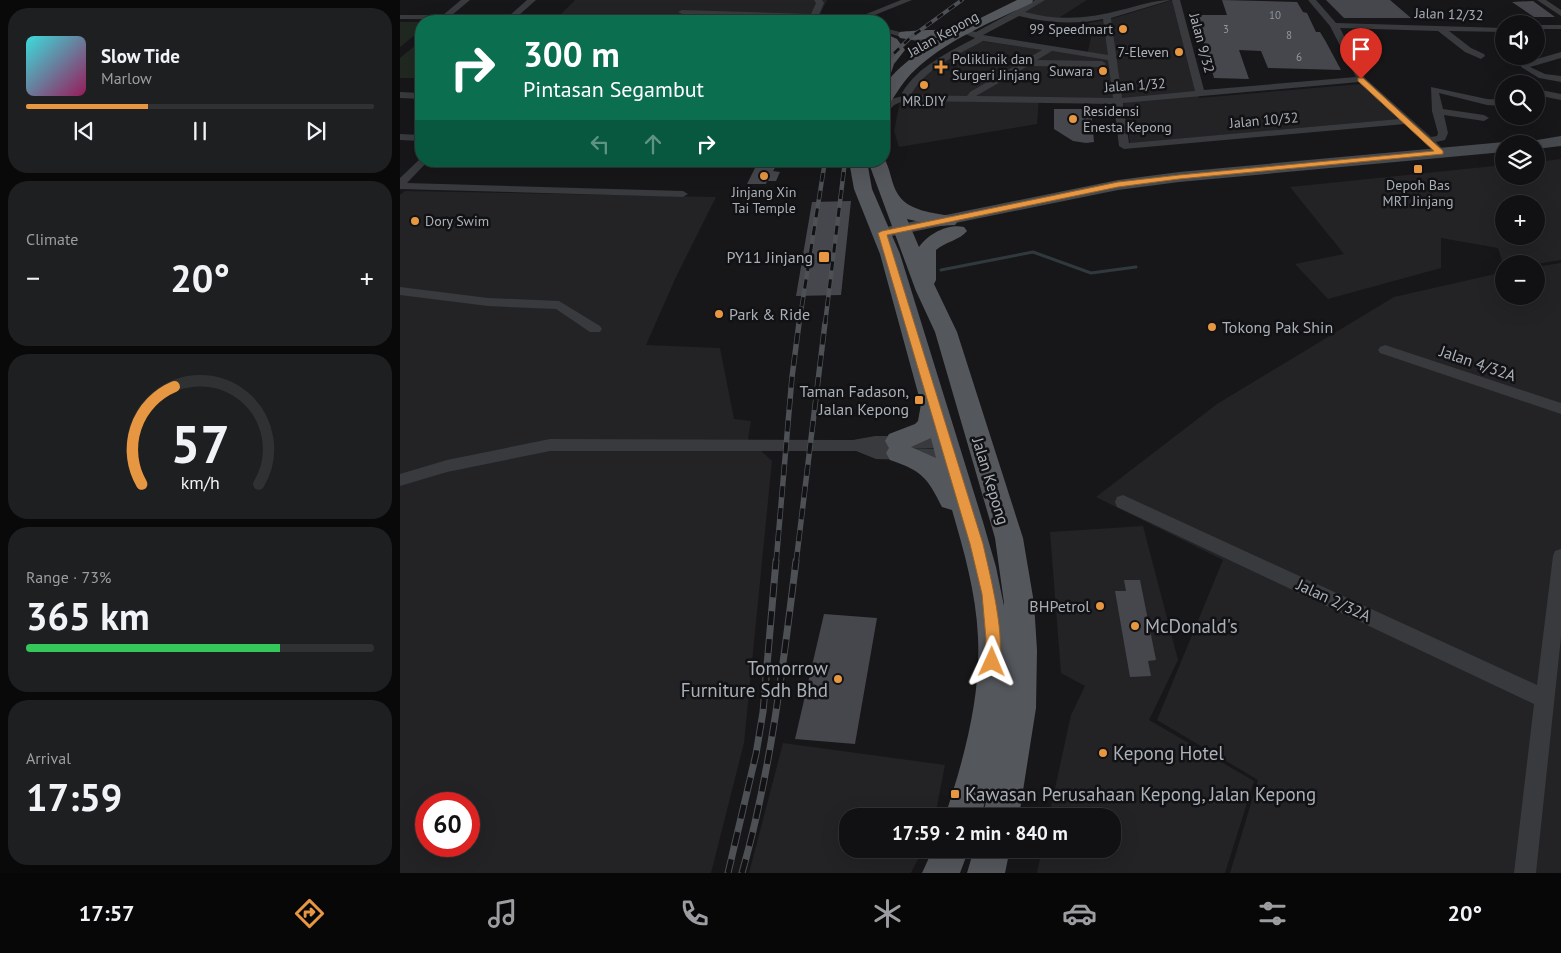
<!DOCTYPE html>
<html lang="en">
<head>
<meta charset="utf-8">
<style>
	body { margin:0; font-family:"PT Sans",sans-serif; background:#1e1f21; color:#f1f3f6; height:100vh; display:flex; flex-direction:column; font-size:19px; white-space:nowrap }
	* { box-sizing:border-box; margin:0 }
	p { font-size:16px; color:#9c9da0 }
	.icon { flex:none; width:28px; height:28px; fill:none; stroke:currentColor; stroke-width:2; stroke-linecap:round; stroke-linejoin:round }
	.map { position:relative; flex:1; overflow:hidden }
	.side { display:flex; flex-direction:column; gap:8px; padding:8px; background:#09090a; width:400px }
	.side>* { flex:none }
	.top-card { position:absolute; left:15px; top:15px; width:475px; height:152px; border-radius:20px; box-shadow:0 5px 20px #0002,0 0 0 1px #303133; background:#0b6e4f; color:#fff; overflow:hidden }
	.controls { position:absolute; left:1095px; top:15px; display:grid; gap:10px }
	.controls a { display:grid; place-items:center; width:50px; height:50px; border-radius:50%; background:#111113; box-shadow:0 5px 20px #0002,0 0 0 1px #303133; font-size:25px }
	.speed { position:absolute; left:15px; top:792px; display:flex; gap:10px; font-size:25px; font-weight:700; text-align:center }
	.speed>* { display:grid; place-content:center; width:65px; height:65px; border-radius:50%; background:#111113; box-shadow:0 5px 20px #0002,0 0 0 1px #303133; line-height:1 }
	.speed .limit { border:8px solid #d22; background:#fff; color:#111 }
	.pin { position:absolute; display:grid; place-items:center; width:42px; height:42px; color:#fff; margin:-51px -21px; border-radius:50% 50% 50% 0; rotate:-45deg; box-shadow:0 0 5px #0007 }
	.pin .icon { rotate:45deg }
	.me { position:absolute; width:55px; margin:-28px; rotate:1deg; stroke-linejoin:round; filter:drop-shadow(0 0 4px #0008) }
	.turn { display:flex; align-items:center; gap:18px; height:105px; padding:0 25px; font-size:22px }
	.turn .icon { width:65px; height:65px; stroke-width:2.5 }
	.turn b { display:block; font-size:35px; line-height:42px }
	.lanes { display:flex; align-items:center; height:48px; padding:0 25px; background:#0003; justify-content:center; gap:25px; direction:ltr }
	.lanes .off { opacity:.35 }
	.big { font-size:38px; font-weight:700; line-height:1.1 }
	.side .tile { flex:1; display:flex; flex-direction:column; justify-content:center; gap:8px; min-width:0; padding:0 18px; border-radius:20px; background:#1e1f21 }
	.side .dial { align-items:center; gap:0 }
	.dial svg { height:130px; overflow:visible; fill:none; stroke:#303133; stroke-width:7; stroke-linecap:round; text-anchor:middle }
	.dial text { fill:#f1f3f6; stroke:none }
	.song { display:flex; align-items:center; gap:15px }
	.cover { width:60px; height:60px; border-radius:8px; background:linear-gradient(135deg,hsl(180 70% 55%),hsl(330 70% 35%)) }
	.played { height:5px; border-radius:2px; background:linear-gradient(90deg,#e79741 35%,#303133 35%) }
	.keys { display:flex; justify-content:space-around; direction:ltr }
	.heat { display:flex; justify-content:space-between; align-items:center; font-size:28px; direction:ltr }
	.charge { height:8px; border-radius:4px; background:linear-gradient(90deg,#34c759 73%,#303133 0) }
	.trip { position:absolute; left:439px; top:808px; width:282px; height:50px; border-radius:20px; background:#111113; box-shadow:0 5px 20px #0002,0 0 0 1px #303133; font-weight:700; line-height:50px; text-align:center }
	.menu { display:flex; height:80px; justify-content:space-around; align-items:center; background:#070708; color:#9c9da0 }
	.menu .icon { width:35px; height:35px }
	.menu .on { color:#e79741 }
	.menu b { font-size:22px; color:#f1f3f6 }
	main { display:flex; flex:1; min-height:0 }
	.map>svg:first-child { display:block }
</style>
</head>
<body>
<main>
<section class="side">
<div class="tile">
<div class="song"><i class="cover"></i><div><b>Slow Tide</b><p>Marlow</p></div></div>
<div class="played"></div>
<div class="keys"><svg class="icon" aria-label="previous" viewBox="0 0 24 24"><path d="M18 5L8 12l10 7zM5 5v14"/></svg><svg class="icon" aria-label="pause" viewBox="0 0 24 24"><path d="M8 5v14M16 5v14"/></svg><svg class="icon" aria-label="next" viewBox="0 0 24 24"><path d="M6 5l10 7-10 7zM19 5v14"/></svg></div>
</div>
<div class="tile"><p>Climate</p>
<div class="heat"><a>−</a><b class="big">20°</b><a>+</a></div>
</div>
<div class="tile dial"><svg viewBox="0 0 100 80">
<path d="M14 69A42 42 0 1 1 86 69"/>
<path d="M14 69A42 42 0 0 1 34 9" stroke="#e79741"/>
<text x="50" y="56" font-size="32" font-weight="700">57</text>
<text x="50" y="72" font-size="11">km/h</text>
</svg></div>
<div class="tile"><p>Range · 73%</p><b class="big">365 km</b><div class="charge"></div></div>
<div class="tile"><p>Arrival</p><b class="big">17:59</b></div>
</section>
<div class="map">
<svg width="1161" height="873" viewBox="0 0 1161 873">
	<rect width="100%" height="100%" fill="#171719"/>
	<!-- built -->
	<path fill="#232326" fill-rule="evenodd" d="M175 0H427L417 21H154Z
		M644 0H687L657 19 622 13Z
		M773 0 799 98 961 84 1001 119 730 143 723 98H639L637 124 499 147 494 131 502 92 521 70 580 41 687 56 691 37 683 35 689 23 711 19Z
		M1161 159V260L1135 264 1102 261 1098 248 1041 238V268L928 299 895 264 944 254 890 187 1104 165V176H1136V162ZM1104 204H1136V236H1104Z
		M5 191 316 197 276 277 246 345 320 348 334 419 351 421 348 439 372 461 344 743 311 873H0V195ZM26 804H69V846H26Z
		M1161 263V873H830L858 780 757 720 823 560 696 497 817 404 994 297 1104 272V296H1136V267Z
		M743 526 778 660 749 720 854 781 825 873H637L642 849H712V816H649L671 715 685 686 661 673 650 532Z
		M383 743 545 765 535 816H448V849H523L511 873H349Z"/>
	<!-- green -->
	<path fill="#212821" d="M0 22H21V30L0 47Z
		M16 45H21V78H0V58Z"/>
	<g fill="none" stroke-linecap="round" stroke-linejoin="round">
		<!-- stream -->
		<path stroke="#303a3e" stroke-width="3" d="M541 270 633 252 691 273 736 267"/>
	</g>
	<!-- building -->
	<path fill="#46474c" d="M822 0 897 2 903 12 907 13 916 32H920L926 42 941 70 868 68 861 51 839 50 849 79 814 78 796 15H827Z
		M926 0H990L1011 18H944Z
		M1133 1 1155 17H1134L1112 2Z
		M654 109H691L694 142 686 143 673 141 654 129Z
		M355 168H375L373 171 380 172 376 181H367L366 184H347Z
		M451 201 441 295 396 296 412 202Z
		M724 580H740L756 660 748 661 751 676 730 677 715 591H726Z
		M424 614 477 618 455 744 395 739Z"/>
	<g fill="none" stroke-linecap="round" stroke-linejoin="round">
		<!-- minor -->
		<path fill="#383a3d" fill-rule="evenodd" d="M61 0H70L52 15 109 16 127 0H136L118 16 295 19 299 21 0 19V15H43Z
			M414 0H422L424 3 417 19H428L432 21H398L409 18 282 14 278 12 282 10 411 14 416 3Z
			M501 0H512L460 21H449Z
			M635 0H645L625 12C657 21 689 19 721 10 738 6 754 0 771 0L711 18 722 98 795 91 772 0H780L804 90 956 77 930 26 908 0H916L936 23 1104 28V32L1049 31 1071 48 1084 54 1085 56 1081 59 1065 52 1038 31 940 28 965 78 1031 137 1037 136 1038 133 1032 111 1031 87 1087 99 1104 100V106L1087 105 1039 93 1043 109 1084 115 1089 118 1084 121 1044 115 1048 133 1045 140 1036 142 1046 152 1041 155 1037 154 1005 124 724 149 719 146 714 104 509 101C497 102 493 104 487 114L484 115 485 102 491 99 503 96 502 93C518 66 549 52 575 38L563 33V29L576 32ZM619 16C647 23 674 25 703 19L708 55 583 35ZM583 41 642 50 570 92 567 96 513 95 512 93C526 68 559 54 583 41ZM652 51 708 60 713 98 576 96 628 66 702 67 706 64 702 61 637 60ZM959 82 999 119 729 143 723 103Z
			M1137 0H1146L1161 10V16Z
			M1136 25H1161V29H1136Z
			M484 28 543 43 544 45 540 48 484 32Z
			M1161 52V58L1130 67 1145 74 1161 76V82L1139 78 1121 67 1123 63Z
			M1136 89 1161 94V100L1136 95Z
			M0 92 21 93V99L0 98Z
			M0 134 21 135V141L0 140Z
			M21 158V161H28L7 183 283 191 288 194 283 197 0 189V178Z
			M0 287 88 298 159 301 200 326 202 329 200 332H190L156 309 88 306 0 295Z
			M985 345 1161 403V414L980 353 978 350 980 347Z
			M475 436H545L550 438 553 442 550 446 545 448H505L549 449 554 451 557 455 554 459 549 461 476 459 456 451H150L47 472 0 486V474L47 460 150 439 453 440Z
			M723 495 1137 685 1153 556 1155 551 1161 549V637L1136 873H1114L1134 704 717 507 715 502 717 497Z"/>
		<!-- secondary -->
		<path fill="#46494d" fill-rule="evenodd" d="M1161 136V146L1136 149V144H1129L1131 141Z
			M1104 142 1109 144H1104V152L779 182 718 190 482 238 476 237 473 233 476 229 482 228 718 180 779 172Z"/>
		<!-- primary -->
		<path fill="#54575c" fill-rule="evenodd" d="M617 0H633L632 3C592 22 548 39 515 70 504 80 498 91 490 103L484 105C484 100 483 93 484 89 488 72 528 46 542 37 528 40 514 41 500 38L498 35 500 32C505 31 543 29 547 30L548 34Z
			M484 33 497 39 505 50 494 64 490 76 485 77 484 58 491 50 484 43Z
			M484 158C490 168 491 181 496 191 507 213 535 212 555 217L558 221 555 225 538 226 507 219 519 247C528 234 548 223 564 227L567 231C560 240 545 242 536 250V280L534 284 557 332 623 538 634 603 637 650 636 708 619 816H583L588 791 581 816H545C564 759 581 697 578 637 576 593 564 551 552 510L542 507C527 477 522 471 490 460L486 453 489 448 485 441 489 434 515 424 518 421 521 404 480 254 454 189 449 161H467L472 189 500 254 583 522 596 567 604 606V603L595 538 535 332 516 291 468 161H484ZM531 438 536 458 511 447Z
			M533 849H569L560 873H522Z
			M574 849H610L605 873H567Z"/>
		<!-- rail-far3 casing -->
		<g stroke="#4d5054" stroke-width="4">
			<path id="rail-far3" d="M484 63 511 37 562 0"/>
		</g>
		<!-- rail-far2 casing -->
		<g stroke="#4d5054" stroke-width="4.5">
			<path id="rail-far2" d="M399 324 425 161
				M425 324 445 161"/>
		</g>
		<!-- rail-far1 casing -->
		<g stroke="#4d5054" stroke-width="5.5">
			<path id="rail-far1" d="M376 563 392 377 399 323
				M396 563 425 323"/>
		</g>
		<!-- rail casing -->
		<g stroke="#4d5054" stroke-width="7">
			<path id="rail" d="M328 873 356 754 363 712 376 561
				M342 873C371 771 383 666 396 561"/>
		</g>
		<!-- rail-far3 -->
		<use href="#rail-far3" stroke="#121214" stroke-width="2.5" stroke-dasharray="7" stroke-linecap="butt"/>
		<!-- rail-far2 -->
		<use href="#rail-far2" stroke="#121214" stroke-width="3" stroke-dasharray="9" stroke-linecap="butt"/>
		<!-- rail-far1 -->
		<use href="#rail-far1" stroke="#121214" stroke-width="4" stroke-dasharray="11" stroke-linecap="butt"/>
		<!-- rail -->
		<use href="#rail" stroke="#121214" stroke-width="5" stroke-dasharray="14" stroke-linecap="butt"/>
	</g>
	<!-- route -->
	<path fill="#e79741" stroke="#96622a" d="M958 78H963L1043 151V154L779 179 718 187 487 235 583 544C589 571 608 643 597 667L592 669 587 667 585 662 586 639 582 594 570 544 478 233 482 231 718 182 779 175 1034 151 958 81Z"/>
	<!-- markers -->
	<g fill="#e79741" stroke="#121214" stroke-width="2">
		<circle cx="723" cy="29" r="5"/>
		<circle cx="779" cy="52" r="5"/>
		<path d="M538.5 59.5h5v5h5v5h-5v5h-5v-5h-5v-5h5z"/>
		<circle cx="703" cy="71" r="5"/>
		<circle cx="524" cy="85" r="5"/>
		<circle cx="673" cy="119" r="5"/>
		<rect x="1013" y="164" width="10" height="10" rx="2.5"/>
		<circle cx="364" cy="176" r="5"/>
		<circle cx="15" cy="221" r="5"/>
		<rect x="418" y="251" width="12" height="12" rx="2.5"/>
		<circle cx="319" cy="314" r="5"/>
		<circle cx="812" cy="327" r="5"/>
		<rect x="514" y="395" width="10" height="10" rx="2.5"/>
		<circle cx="700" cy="606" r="5"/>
		<circle cx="735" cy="626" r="5"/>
		<circle cx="438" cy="679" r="5"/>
		<circle cx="703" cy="753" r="5"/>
		<rect x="550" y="789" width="10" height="10" rx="2.5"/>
	</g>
	<g text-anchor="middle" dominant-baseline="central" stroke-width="5" stroke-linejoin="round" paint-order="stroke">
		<!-- far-number labels -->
		<g font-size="11" fill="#91969d">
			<text x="875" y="15">10</text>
			<text x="826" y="29">3</text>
			<text x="889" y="35">8</text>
			<text x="899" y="57">6</text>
		</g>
		<!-- far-street labels -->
		<g font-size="14" fill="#aab0b8" stroke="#121214">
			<text transform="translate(1049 14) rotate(2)">Jalan 12/32</text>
			<text transform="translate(543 34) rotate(-29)">Jalan Kepong</text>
			<text transform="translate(802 43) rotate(75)">Jalan 9/32</text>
			<text transform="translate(735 85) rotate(-4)">Jalan 1/32</text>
			<text transform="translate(864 120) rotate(-5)">Jalan 10/32</text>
		</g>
		<!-- far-poi labels -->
		<g font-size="14" fill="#aab0b8" stroke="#121214" text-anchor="end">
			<text x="713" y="29">99 Speedmart</text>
			<text x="769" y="52">7-Eleven</text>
			<text x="552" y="59" text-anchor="start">Poliklinik dan<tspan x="552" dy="16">Surgeri Jinjang</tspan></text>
			<text x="693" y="71">Suwara</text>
			<text x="524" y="101" text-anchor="middle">MR.DIY</text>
			<text x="683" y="111" text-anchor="start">Residensi<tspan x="683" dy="16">Enesta Kepong</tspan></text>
			<text x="1018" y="185" text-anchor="middle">Depoh Bas<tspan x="1018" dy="16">MRT Jinjang</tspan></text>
			<text x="364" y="192" text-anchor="middle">Jinjang Xin<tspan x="364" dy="16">Tai Temple</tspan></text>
			<text x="25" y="221" text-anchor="start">Dory Swim</text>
		</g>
		<!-- poi labels -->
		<g font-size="16" fill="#aab0b8" stroke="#121214" text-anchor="end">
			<text x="413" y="257">PY11 Jinjang</text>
			<text x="329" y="314" text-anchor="start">Park &amp; Ride</text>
			<text x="822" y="327" text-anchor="start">Tokong Pak Shin</text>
			<text x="509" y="391">Taman Fadason,<tspan x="509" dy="18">Jalan Kepong</tspan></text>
			<text x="690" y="606">BHPetrol</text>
		</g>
		<!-- street labels -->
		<g font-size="16" fill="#aab0b8" stroke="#121214">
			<text transform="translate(1078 363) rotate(19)">Jalan 4/32A</text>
			<text transform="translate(591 481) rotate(73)">Jalan Kepong</text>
			<text transform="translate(934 600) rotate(25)">Jalan 2/32A</text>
		</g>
		<!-- near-poi labels -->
		<g font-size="19" fill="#aab0b8" stroke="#121214" text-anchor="start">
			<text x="745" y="626">McDonald's</text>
			<text x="428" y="668" text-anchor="end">Tomorrow<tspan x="428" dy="22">Furniture Sdh Bhd</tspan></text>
			<text x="713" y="753">Kepong Hotel</text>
			<text x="565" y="794">Kawasan Perusahaan Kepong, Jalan Kepong</text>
		</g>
	</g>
</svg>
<div class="controls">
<a><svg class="icon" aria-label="sound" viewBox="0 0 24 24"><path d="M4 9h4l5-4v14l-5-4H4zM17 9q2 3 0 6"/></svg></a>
<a><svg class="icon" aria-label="search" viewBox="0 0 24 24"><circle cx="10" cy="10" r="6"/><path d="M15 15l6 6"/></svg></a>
<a><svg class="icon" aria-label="layers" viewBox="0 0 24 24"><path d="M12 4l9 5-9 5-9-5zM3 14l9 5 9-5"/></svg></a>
<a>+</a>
<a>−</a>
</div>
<div class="speed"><div class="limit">60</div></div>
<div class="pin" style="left:961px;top:79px;background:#d93025"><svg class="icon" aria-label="arrive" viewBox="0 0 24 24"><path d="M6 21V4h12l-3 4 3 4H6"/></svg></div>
<svg class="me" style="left:592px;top:662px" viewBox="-20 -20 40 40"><path d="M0-17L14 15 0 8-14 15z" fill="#e79741" stroke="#fff" stroke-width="4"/></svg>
<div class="trip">17:59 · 2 min · 840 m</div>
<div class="top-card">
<div class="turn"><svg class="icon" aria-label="right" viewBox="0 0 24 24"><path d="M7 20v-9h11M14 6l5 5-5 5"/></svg><div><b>300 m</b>Pintasan Segambut</div></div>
<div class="lanes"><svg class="icon off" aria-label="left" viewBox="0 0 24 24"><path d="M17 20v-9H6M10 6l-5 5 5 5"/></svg><svg class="icon off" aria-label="ahead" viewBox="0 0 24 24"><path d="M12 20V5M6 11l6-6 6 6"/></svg><svg class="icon" aria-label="right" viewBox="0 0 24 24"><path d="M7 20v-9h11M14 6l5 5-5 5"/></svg></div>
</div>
</div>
</main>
<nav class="menu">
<b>17:57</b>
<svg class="icon on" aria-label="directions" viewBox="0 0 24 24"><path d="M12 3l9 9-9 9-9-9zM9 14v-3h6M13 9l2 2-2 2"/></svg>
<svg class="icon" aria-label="music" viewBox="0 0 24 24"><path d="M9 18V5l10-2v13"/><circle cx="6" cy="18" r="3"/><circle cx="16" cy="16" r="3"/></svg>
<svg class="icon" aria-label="phone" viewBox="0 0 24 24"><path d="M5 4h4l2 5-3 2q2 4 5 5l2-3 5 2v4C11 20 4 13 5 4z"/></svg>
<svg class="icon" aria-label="climate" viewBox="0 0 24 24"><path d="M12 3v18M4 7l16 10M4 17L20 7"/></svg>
<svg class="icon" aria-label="car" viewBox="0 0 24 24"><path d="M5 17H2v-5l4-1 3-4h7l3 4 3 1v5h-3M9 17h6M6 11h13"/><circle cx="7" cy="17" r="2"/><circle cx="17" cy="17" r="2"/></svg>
<svg class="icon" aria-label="filters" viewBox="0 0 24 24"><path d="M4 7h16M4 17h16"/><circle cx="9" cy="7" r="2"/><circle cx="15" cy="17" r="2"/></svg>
<b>20°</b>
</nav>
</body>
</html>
